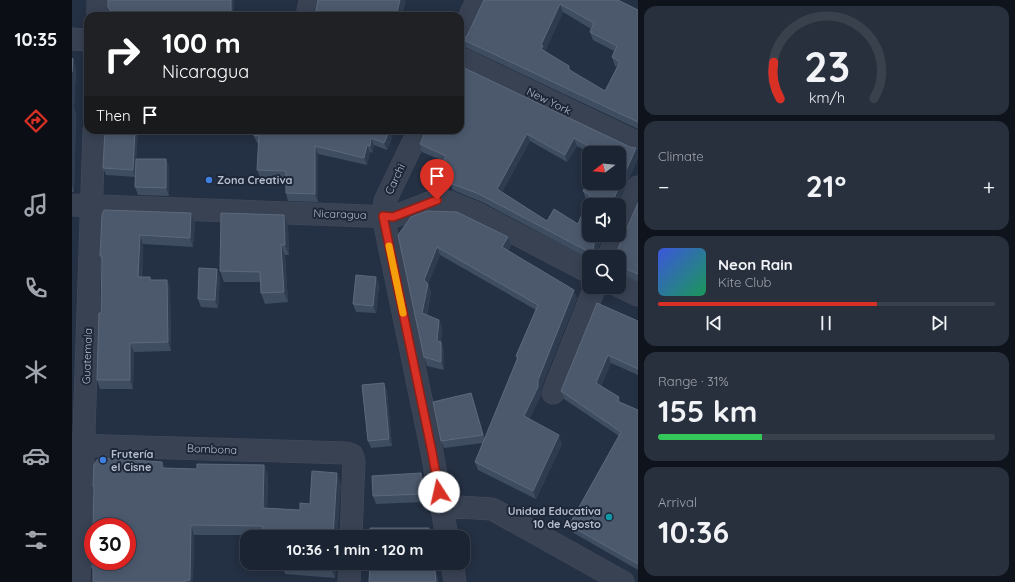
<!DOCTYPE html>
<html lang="en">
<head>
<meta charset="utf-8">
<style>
	body { margin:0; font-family:Quicksand,sans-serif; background:#28303e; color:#f1f3f6; height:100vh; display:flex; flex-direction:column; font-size:15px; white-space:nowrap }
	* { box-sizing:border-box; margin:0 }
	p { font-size:13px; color:#a0a4ac }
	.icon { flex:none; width:22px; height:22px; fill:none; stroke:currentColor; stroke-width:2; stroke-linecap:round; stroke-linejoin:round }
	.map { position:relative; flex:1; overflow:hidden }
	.side { display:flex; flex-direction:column; gap:6px; padding:6px; background:#0f141c; width:377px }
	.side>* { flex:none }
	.banner { position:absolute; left:12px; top:12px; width:380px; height:122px; border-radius:12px; box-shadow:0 2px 10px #0003,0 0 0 1px #39414d; background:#202124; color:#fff; overflow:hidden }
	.needle { width:26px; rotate:254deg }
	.controls { position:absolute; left:510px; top:146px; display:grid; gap:8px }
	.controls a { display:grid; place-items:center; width:44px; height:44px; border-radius:8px; background:#1b2432; box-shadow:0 2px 10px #0003,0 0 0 1px #39414d; font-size:20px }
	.speed { position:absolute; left:12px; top:518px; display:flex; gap:8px; font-size:20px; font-weight:700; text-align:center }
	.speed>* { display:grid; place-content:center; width:52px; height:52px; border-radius:50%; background:#1b2432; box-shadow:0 2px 10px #0003,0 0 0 1px #39414d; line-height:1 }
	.speed .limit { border:6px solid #d22; background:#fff; color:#111 }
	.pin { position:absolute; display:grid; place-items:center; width:34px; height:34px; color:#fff; margin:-41px -17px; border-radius:50% 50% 50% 0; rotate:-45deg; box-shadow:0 0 4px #0007 }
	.pin .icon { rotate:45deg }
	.me { position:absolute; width:44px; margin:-22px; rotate:350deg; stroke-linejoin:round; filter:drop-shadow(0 0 3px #0008) }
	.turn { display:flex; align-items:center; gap:14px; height:84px; padding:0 12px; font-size:18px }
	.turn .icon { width:52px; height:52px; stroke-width:2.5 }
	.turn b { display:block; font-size:28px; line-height:34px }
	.then { display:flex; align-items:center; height:38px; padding:0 12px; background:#0003; gap:8px; font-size:15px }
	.big { font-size:30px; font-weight:800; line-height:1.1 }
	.side .card { flex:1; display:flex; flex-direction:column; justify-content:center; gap:6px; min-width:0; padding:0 14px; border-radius:12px; background:#28303e }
	.side .dial { align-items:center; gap:0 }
	.dial svg { height:104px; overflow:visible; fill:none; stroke:#39414d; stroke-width:7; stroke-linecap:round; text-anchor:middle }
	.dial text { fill:#f1f3f6; stroke:none }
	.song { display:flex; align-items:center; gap:12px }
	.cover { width:48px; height:48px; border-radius:6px; background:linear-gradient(135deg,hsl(230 70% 55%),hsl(150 70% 35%)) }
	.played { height:4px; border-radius:2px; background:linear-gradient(90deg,#d93025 65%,#39414d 65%) }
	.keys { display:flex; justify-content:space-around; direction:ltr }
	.heat { display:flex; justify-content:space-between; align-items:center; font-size:22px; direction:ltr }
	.charge { height:6px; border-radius:3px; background:linear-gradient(90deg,#34c759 31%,#39414d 0) }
	.trip { position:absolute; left:168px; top:530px; width:230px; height:40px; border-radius:12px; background:#1b2432; box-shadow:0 2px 10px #0003,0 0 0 1px #39414d; font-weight:800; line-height:40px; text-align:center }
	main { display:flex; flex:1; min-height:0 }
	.dock { display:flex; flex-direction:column; width:72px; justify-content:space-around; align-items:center; background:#0b0e14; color:#a0a4ac }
	.dock .icon { width:28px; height:28px }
	.dock .active { color:#d93025 }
	.dock b { font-size:18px; color:#f1f3f6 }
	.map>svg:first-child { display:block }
</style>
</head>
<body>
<main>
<nav class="dock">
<b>10:35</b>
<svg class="icon active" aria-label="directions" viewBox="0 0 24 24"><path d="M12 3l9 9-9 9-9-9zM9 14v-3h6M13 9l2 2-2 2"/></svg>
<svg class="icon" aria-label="music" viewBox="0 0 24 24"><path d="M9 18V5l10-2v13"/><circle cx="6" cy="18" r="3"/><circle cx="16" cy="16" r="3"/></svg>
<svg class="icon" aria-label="phone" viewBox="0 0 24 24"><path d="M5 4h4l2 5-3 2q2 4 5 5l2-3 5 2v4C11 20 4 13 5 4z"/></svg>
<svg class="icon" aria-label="climate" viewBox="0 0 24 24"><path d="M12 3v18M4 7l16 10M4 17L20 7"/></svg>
<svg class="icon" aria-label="car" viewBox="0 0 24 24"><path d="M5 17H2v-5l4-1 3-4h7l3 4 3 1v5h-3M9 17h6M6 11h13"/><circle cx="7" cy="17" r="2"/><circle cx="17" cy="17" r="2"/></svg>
<svg class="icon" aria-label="filters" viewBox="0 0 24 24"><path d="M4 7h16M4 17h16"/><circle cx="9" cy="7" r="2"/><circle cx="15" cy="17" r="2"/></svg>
</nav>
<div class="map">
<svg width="566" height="582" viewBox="0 0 566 582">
	<rect width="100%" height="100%" fill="#243043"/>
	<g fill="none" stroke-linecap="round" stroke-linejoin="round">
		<!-- minor casing -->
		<g stroke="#434b5c" stroke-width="23">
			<path id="minor" d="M26 16V0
				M235 16 238 0
				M388 38 405 0
				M0 39 16 40
				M388 60H392L566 143
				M347 130 313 201 311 216 360 452 375 537
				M0 205 321 217 365 200 377 202 404 213 517 272
				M547 232 566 187
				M536 257 546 235
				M547 286 566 295
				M481 393 523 287
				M0 445 274 453 280 455 282 461 279 537
				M369 506 420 509 551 582
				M380 563 383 582
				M7 582 22 130
				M277 582 278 563"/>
		</g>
		<!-- minor -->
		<use href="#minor" stroke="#394253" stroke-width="22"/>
	</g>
	<!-- wall -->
	<path fill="#3f4d61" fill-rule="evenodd" d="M162 0V16H40L36 7Z
		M412 0H546L566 10V129L395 48 392 40 396 34ZM491 12 519 29 518 32 521 40 542 51 540 57 543 66 545 67 533 91 499 71 497 66 473 51Z
		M244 11 330 16H246Z
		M0 58 4 68 2 108 4 114 2 192H0Z
		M388 66 558 147 564 148 566 152V158L545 205H517L525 252 524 257H517V259L410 202 381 190 379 185 367 182 365 175 371 161 350 152 348 144ZM458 141 495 162 505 146 518 153H547L511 191 514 199 516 200 506 224 475 221 430 192Z
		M33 130H66L64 159H94L97 167V196L66 195 63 187V177L34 175 31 168Z
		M104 130H128L127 133 105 132Z
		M323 130 315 150 302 145 300 153 298 152 295 165 246 154V202L216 201 214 193V178L188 177 185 170 187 143H185L182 136Z
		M566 203V282L547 273V257L544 253Z
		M119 213 123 222 121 247 71 244 70 277H78L79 280H95L98 288 99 351 62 352 61 389H28L25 380 29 313 30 263 28 256 30 215Z
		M212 215 216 226 217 255H213L216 302 193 304 189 293 188 282H152L148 271Z
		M326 235 436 237 439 245 436 251 505 298 469 388V395L457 419 490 444 464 499 406 470 403 462 411 443 372 448 369 441 399 393 413 439 445 360 444 356 464 310 368 255 356 284 359 292 355 315 367 320 370 328 369 342 372 350V370L355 366 352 357Z
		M148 277 146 308 129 307 126 299Z
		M304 277 307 285 304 313 284 312 281 304Z
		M566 321V375L539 363 529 386 547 397 548 402 566 410V570L500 532 497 525 547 436 492 399 489 391Z
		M312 383 315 391 320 446 299 448 296 441Z
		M90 462 93 468 125 469 192 465 196 475 195 508 228 510 269 483 265 537H192L191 535H122L121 582H21V571L20 568 22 490 21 486Z
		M349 473 352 481 353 502 304 504 301 496Z
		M264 563 263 578 213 574 210 564Z"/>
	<!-- shaded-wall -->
	<path fill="#2f3c50" d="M159 0H162V16H159Z
		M328 0H334L330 16H324Z
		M488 4 491 12 473 52 469 49V45Z
		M1 59 4 68 2 108 4 114 2 192 0 186V72Z
		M63 130H66L63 177 61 170Z
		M318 130H323L315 150 312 143Z
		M455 134 458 141 427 197 425 189Z
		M299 138 302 145 300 153 298 146Z
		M502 138 505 146 495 162 493 155Z
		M295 145 298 152 295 165 292 158Z
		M243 146 246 154V202L243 194Z
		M564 148 566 152V158L545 205H539Z
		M94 159 97 167V196L94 188Z
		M119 213 123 222 121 247 118 238Z
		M212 215 216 226 217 255 213 245Z
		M68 235 71 244 69 286 66 277Z
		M526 235H532L525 252 524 257H523L521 250 522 244Z
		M436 237 439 245 433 256 430 247Z
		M209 245 213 255 216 302 212 292Z
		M365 247 368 255 356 284 359 292 353 322 350 313 352 280Z
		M145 269 148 277 146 308 143 300Z
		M304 277 307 285 304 313 301 306Z
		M95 280 98 288 99 351 96 342Z
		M502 290 505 298 469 388V395L455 425 452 416Z
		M367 320 370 328 368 349 365 341Z
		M369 342 372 350V370L369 362Z
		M58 343 62 352 61 389 58 380Z
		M536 355 539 363 527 391 524 383Z
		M312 383 315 391 320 446 317 439Z
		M399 393 402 401 414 443 411 435Z
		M487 435 490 444 464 499 461 491Z
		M90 462 94 471 90 468Z
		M192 465 196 475 195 517 191 508Z
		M265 473 269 483 265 537H261Z
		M349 473 352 481 353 502 350 494Z
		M119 525 122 535 121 582H118V580Z
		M357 528 360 537H358Z
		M260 563H264L263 578 259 568Z
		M360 563H363L364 572 367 582H364L361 571Z"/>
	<!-- building -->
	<path fill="#4c596d" stroke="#5c697c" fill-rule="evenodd" d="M36 0H159V16H70V15L41 14 36 7Z
		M246 0H328L324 16H290L244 11Z
		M412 0H546L566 10V122L392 40 396 34ZM488 4 522 23 518 32 545 46 540 57 548 62 533 91 496 69 497 66 469 49 471 46 469 45Z
		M0 58 1 59 0 72Z
		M388 66 558 147 564 148 539 205H517V235H526L522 244 521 250 523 255 407 194 378 183V178L365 175 374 156 348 144 354 130H388ZM455 134 493 155 502 138 529 153H547V183H517V180L511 191 518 195 506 224 482 209 475 221 425 189Z
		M33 130H63L61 170 31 168Z
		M182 130H318L312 143 299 138 298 146 295 145 292 158 243 146V194L214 193V171L185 170 187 135 182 136Z
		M64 159H94V188L63 187Z
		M566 203V274L547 266V257H541L544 253Z
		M32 210 119 213 118 238 68 235 66 277H78V280H95L96 342 58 343V380H25L27 313H29L30 256H28L30 215Z
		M355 211 385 212 436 237 430 247 502 290 466 380V387L452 416 487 435 461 491 403 462 446 357 444 356 466 305 365 247 352 280 356 284 350 313 367 320 365 341 369 342V362L352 357 326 235 339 217Z
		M149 213 212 215 213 245H209L212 292 189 293 188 272 148 271Z
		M127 268 145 269 143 300 126 299Z
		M284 275 304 277 301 306 281 304Z
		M525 303 566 321V369L536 355 524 383 547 397 545 401 566 410V564L497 525 549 432 489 391Z
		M312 383 317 439 296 441 290 385Z
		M399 393 411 435 369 441 361 402Z
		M27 458 90 462V468L125 469V464L192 465 191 508 228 510V503L238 504 240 471 265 473 261 537H212V534L191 533V526L119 525 118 580H113V582H21V568H20L21 532V561H55V527H21L22 486H21L22 464Z
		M349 473 350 494 301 496 300 476Z
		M298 528H357L358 537H298Z
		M210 563H260L259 568 210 564Z
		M298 563H360L361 571H363L364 582H297Z"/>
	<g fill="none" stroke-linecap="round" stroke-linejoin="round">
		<!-- route casing -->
		<g stroke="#8d1f18" stroke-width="10">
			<path id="route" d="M365 200 321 217 311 216 360 452 367 492"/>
		</g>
		<!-- route -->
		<use href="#route" stroke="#d93025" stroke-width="7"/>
		<!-- slow -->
		<path stroke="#f59e0b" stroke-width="7" d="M317 246 331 313"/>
	</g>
	<!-- markers -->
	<g fill="#3f7fe0" stroke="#1d2738" stroke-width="1.5">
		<circle cx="137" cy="180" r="4"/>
		<circle cx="31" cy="460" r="4"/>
	</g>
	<circle fill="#0f9aa8" stroke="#1d2738" stroke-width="1.5" cx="537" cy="517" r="4"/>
	<g text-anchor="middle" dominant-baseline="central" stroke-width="4" stroke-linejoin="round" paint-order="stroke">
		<!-- street labels -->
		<g font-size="11" fill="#b6becd" stroke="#1d2738">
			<text transform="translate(477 101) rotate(26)">New York</text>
			<text transform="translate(323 179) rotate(-65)">Carchi</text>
			<text transform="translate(268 214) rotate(2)">Nicaragua</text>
			<text transform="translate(15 356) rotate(-88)">Guatemala</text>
			<text transform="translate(140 449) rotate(2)">Bombona</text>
		</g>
		<!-- poi labels -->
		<g font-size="11" font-weight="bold" fill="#b6becd" stroke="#1d2738" text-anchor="start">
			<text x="145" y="180">Zona Creativa</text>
			<text x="39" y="454">Frutería<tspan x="39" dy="13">el Cisne</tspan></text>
			<text x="529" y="511" text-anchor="end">Unidad Educativa<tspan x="529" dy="13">10 de Agosto</tspan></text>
		</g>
	</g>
</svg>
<div class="controls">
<a><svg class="needle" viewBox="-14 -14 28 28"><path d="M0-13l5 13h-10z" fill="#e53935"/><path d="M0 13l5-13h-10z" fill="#a0a4ac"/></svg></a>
<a><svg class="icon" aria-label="sound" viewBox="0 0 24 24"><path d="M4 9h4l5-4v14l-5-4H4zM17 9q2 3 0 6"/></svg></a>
<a><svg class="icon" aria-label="search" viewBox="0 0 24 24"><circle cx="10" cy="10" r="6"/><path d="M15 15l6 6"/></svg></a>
</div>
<div class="speed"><div class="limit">30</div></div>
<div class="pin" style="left:365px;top:200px;background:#d93025"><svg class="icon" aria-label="arrive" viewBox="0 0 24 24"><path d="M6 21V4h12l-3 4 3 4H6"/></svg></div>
<svg class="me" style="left:367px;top:492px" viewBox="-20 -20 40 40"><circle r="19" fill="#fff"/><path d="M0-13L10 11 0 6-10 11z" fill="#d93025"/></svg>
<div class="trip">10:36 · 1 min · 120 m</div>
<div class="banner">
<div class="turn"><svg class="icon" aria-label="right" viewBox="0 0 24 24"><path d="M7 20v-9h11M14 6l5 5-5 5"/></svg><div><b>100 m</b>Nicaragua</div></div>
<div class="then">Then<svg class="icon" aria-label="arrive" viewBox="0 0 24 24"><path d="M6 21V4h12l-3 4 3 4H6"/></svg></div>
</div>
</div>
<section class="side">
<div class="card dial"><svg viewBox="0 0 100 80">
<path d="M14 69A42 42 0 1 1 86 69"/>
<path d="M14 69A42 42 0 0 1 9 41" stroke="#d93025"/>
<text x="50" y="56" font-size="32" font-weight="700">23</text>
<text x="50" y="72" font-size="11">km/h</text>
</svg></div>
<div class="card"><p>Climate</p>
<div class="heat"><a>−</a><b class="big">21°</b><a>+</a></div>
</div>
<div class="card">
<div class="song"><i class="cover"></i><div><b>Neon Rain</b><p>Kite Club</p></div></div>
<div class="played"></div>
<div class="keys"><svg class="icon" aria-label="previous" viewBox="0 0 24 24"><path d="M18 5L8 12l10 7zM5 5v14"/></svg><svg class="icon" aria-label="pause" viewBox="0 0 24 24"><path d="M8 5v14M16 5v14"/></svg><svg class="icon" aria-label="next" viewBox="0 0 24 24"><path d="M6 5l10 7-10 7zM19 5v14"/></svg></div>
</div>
<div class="card"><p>Range · 31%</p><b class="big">155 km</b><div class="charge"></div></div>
<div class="card"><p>Arrival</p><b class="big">10:36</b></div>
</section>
</main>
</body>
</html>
